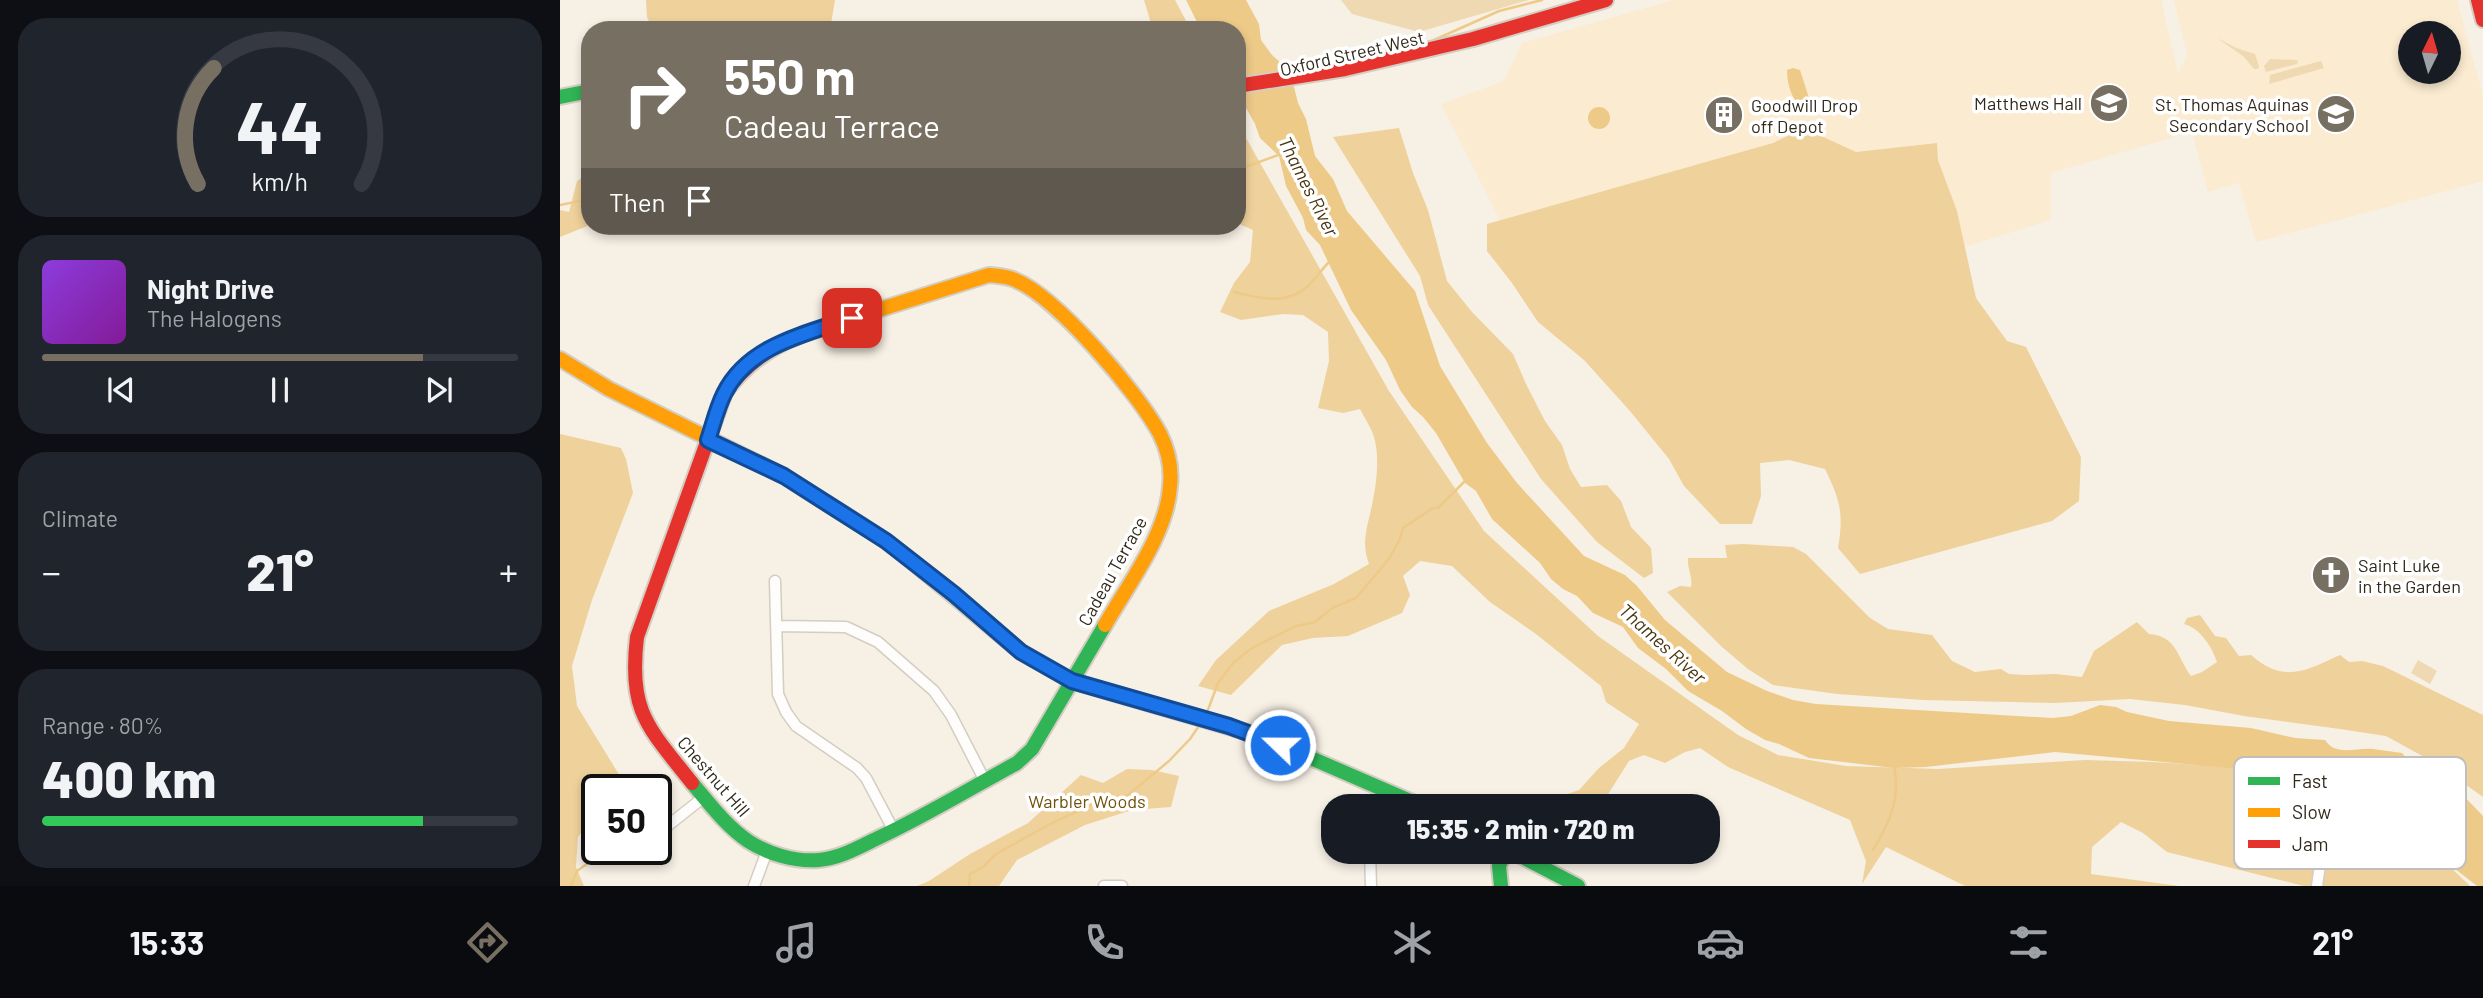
<!DOCTYPE html>
<html lang="en">
<head>
<meta charset="utf-8">
<style>
	body { margin:0; font-family:Barlow,sans-serif; background:#20242c; color:#f1f3f6; height:100vh; display:flex; flex-direction:column; font-size:26px; white-space:nowrap }
	* { box-sizing:border-box; margin:0 }
	p { font-size:23px; color:#9ea1a6 }
	.icon { flex:none; width:38px; height:38px; fill:none; stroke:currentColor; stroke-width:2; stroke-linecap:round; stroke-linejoin:round }
	.map { position:relative; flex:1; overflow:hidden }
	.panel { display:flex; flex-direction:column; gap:18px; padding:18px; background:#0d0f14; width:560px }
	.panel>* { flex:none }
	.guide { position:absolute; left:21px; top:21px; width:665px; height:214px; border-radius:28px; box-shadow:0 4px 10px #0003; background:#766f62; color:#fff; overflow:hidden }
	.needle { width:46px; rotate:5deg }
	.tools { position:absolute; left:1838px; top:21px; display:grid; gap:14px }
	.tools a { display:grid; place-items:center; width:63px; height:63px; border-radius:50%; background:#171b24; box-shadow:0 4px 10px #0003; font-size:35px }
	.speed { position:absolute; left:21px; top:774px; display:flex; gap:14px; font-size:35px; font-weight:700; text-align:center }
	.speed>* { display:grid; place-content:center; width:91px; height:91px; border-radius:50%; background:#171b24; box-shadow:0 4px 10px #0003; line-height:1 }
	.speed .limit { border:4px solid #111; border-radius:10px; background:#fff; color:#111 }
	.pin { position:absolute; display:grid; place-items:center; width:60px; height:60px; color:#fff; margin:-30px; border-radius:14px; box-shadow:0 4px 10px #0006 }
	.me { position:absolute; width:77px; margin:-38px; rotate:292deg; stroke-linejoin:round; filter:drop-shadow(0 0 5px #0008) }
	.turn { display:flex; align-items:center; gap:24px; height:147px; padding:0 28px; font-size:32px }
	.turn .icon { width:91px; height:91px; stroke-width:2.5 }
	.turn b { display:block; font-size:49px; line-height:60px }
	.then { display:flex; align-items:center; height:66px; padding:0 28px; background:#0003; gap:14px; font-size:26px }
	.big { font-size:52px; font-weight:800; line-height:1.1 }
	.panel .tile { flex:1; display:flex; flex-direction:column; justify-content:center; gap:10px; min-width:0; padding:0 24px; border-radius:28px; background:#20242c }
	.panel .dial { align-items:center; gap:0 }
	.dial svg { height:182px; overflow:visible; fill:none; stroke:#363941; stroke-width:7; stroke-linecap:round; text-anchor:middle }
	.dial text { fill:#f1f3f6; stroke:none }
	.song { display:flex; align-items:center; gap:21px }
	.cover { width:84px; height:84px; border-radius:10px; background:linear-gradient(135deg,hsl(270 70% 55%),hsl(290 70% 35%)) }
	.played { height:7px; border-radius:4px; background:linear-gradient(90deg,#766f62 80%,#363941 80%) }
	.keys { display:flex; justify-content:space-around; direction:ltr }
	.heat { display:flex; justify-content:space-between; align-items:center; font-size:38px; direction:ltr }
	.charge { height:10px; border-radius:5px; background:linear-gradient(90deg,#34c759 80%,#363941 0) }
	.trip { position:absolute; left:761px; top:794px; width:399px; height:70px; border-radius:28px; background:#171b24; box-shadow:0 4px 10px #0003; font-weight:800; line-height:70px; text-align:center }
	.dock { display:flex; height:112px; justify-content:space-around; align-items:center; background:#090b0e; color:#9ea1a6 }
	.dock .icon { width:49px; height:49px }
	.dock .selected { color:#766f62 }
	.dock b { font-size:32px; color:#f1f3f6 }
	main { display:flex; flex:1; min-height:0 }
	.map>svg:first-child { display:block }
</style>
</head>
<body>
<main>
<section class="panel">
<div class="tile dial"><svg viewBox="0 0 100 80">
<path d="M14 69A42 42 0 1 1 86 69"/>
<path d="M14 69A42 42 0 0 1 21 18" stroke="#766f62"/>
<text x="50" y="56" font-size="32" font-weight="700">44</text>
<text x="50" y="72" font-size="11">km/h</text>
</svg></div>
<div class="tile">
<div class="song"><i class="cover"></i><div><b>Night Drive</b><p>The Halogens</p></div></div>
<div class="played"></div>
<div class="keys"><svg class="icon" aria-label="previous" viewBox="0 0 24 24"><path d="M18 5L8 12l10 7zM5 5v14"/></svg><svg class="icon" aria-label="pause" viewBox="0 0 24 24"><path d="M8 5v14M16 5v14"/></svg><svg class="icon" aria-label="next" viewBox="0 0 24 24"><path d="M6 5l10 7-10 7zM19 5v14"/></svg></div>
</div>
<div class="tile"><p>Climate</p>
<div class="heat"><a>−</a><b class="big">21°</b><a>+</a></div>
</div>
<div class="tile"><p>Range · 80%</p><b class="big">400 km</b><div class="charge"></div></div>
</section>
<div class="map">
<svg width="1923" height="886" viewBox="0 0 1923 886">
	<rect width="100%" height="100%" fill="#f7f0e5"/>
	<!-- built -->
	<path fill="#fbebd0" fill-rule="evenodd" d="M1114 0H1601L1618 73 1627 55 1614 0H1897L1923 96V181L1696 242 1679 183 1648 192 1632 132 1491 173V220L1404 247 1397 211 1378 160 1377 143 1296 152 1244 128 1213 143 940 220 881 104 944 81 962 43ZM1850 33H1888V72H1850Z"/>
	<!-- green -->
	<path fill="#efd9b3" d="M781 0H969L859 32 792 14Z
		M1657 38 1676 48 1695 54 1699 66 1698 69H1694L1683 56Z
		M1710 59 1736 60 1738 61 1737 64 1706 72 1704 66Z
		M1761 61 1764 68 1709 84 1710 75Z
		M1858 660 1877 671 1870 684 1851 673Z"/>
	<!-- forest -->
	<path fill="#efd19b" d="M86 0H275L270 30H93L87 17Z
		M584 0H615L631 30H593Z
		M677 122 829 391 924 531 1038 636 1178 735 1218 755 1286 766 1378 769 1525 760 1592 762 1677 767 1748 780 1823 802 1910 886H1744L1607 852 1583 833 1561 822 1532 847 1531 874 1619 886H1405L1326 847 1302 884 1306 861 1290 820 1168 767 1140 748 1125 752 1105 763 1084 755 1069 761 1040 807H994L999 797 1019 790 1039 768 1064 748 1079 724 1046 702 1041 686 976 634 930 602 892 566 860 561 843 576 850 595 842 613 788 636 753 638 722 645 671 695 638 686 656 660 709 611 774 584 809 564C800 541 809 523 813 500 817 480 820 453 813 434 810 426 804 417 800 409L783 413 758 408 769 361 768 332 743 315 723 314 681 320 660 312 674 283 690 262 693 230 677 223Z
		M839 128 853 173 868 210 887 281 912 312 953 354 966 384 985 421 1002 445 1010 469 1021 487 1047 485 1061 501 1071 527 1091 548 1093 573 1084 578 1037 542 981 479 868 305 860 276 773 137Z
		M1244 128 1296 152 1377 143 1378 160 1397 211 1416 298 1447 341 1466 347 1521 457 1519 501 1492 521 1300 574 1278 548C1284 513 1280 500 1265 469L1229 460 1200 463 1201 496 1192 524H1160L1124 486 1109 459 1070 411 1024 360 978 322 952 283 927 251V224L1213 143Z
		M30 172V225L0 237V210L9 212 17 181Z
		M0 434 61 448 66 459 73 493 32 600 12 666 17 706 63 781 56 789H37V811L18 837 16 867 24 886H0Z
		M1183 544 1233 547 1246 554 1310 618 1328 629 1372 635 1392 661 1415 672 1441 669 1449 674 1465 675 1496 674 1522 677 1534 651 1577 622 1589 634C1617 636 1617 657 1631 676L1642 672 1657 662C1652 647 1640 628 1624 624L1627 618 1640 615 1655 636 1666 638 1679 656 1691 655C1724 684 1745 671 1780 655L1789 662 1802 661 1823 666 1923 715V797L1875 763 1826 736 1780 729 1684 716 1625 705 1570 699 1495 703 1364 700 1277 694 1213 685 1188 669 1162 647 1107 592 1120 586 1131 587C1133 576 1127 569 1128 558H1167L1165 545Z
		M567 769 592 770 619 776 611 807 572 810 525 825 457 860 439 886H357L369 881 410 854 468 823 521 775 543 783Z"/>
	<!-- water -->
	<path fill="#eeca89" d="M626 0H686L699 24 701 40 712 55 722 64 733 83 738 103 746 119 755 156 773 179 787 211 855 291 880 366 927 443 957 483 1024 556 1065 575 1077 586 1105 620 1167 672 1207 691 1233 700 1256 704 1493 718 1511 716 1540 705 1556 707 1567 712 1609 721 1691 728 1735 738 1765 740C1776 757 1797 747 1813 749 1823 750 1832 752 1842 753L1860 774 1899 791 1923 816V886H1917L1835 822 1796 799 1754 783 1702 771 1495 752 1366 767 1334 768 1249 758 1219 744 1205 740 1186 729 1162 711 1128 691 1106 669 1078 648 1063 627 1033 613 1017 596 1003 589 991 579 980 563 932 519 916 491 905 483 876 433 863 417 852 407 840 390 826 360 791 310 760 245 746 230 743 218 726 186 719 156 700 138 695 124 685 106 677 100V30H641Z
		M1233 68 1240 70 1249 98 1248 104 1241 106C1231 99 1227 83 1227 70Z
		M1028 118a11 11 0 1 1 22 0a11 11 0 1 1-22 0Z"/>
	<g fill="none" stroke-linecap="round" stroke-linejoin="round">
		<!-- stream -->
		<path stroke="#eeca89" stroke-width="2.5" d="M865 44 939 11 982 0
			M677 174 688 166 721 154
			M0 205 30 199
			M674 292C699 298 727 306 748 286 756 278 762 269 770 261
			M646 715 658 683 673 663 692 648 736 626 755 622 772 608 796 598 829 559 839 541 843 528 873 508H878L906 480
			M1313 850C1330 822 1341 798 1334 766
			M11 886 17 871 38 856
			M409 886 410 874 423 867 436 854 492 823 538 802 568 795 609 761 630 739 641 723"/>
		<!-- street casing -->
		<g stroke="#d4cdc2" stroke-width="13">
			<path id="street" d="M215 581 218 694 226 712 236 726 297 768 306 778 334 831
				M218 626 286 627 318 642 374 691 391 715 425 781
				M821 807 827 791
				M96 835 144 797
				M810 852 811 886
				M194 886 207 851
				M544 886H562
				M1757 886 1762 851"/>
		</g>
		<!-- fast casing -->
		<g stroke="#d4cdc2" stroke-width="18">
			<path id="fast" d="M0 97 30 91
				M354 563 461 652 512 681 700 736 864 807
				M132 783C149 803 166 826 188 841 208 854 235 862 259 860 281 858 301 846 320 837 367 815 411 788 457 763L472 749 545 625
				M953 852 1018 886
				M941 886 939 866 945 852"/>
		</g>
		<!-- slow casing -->
		<g stroke="#d4cdc2" stroke-width="18">
			<path id="slow" d="M429 275C438 276 447 276 455 280 497 297 579 394 600 434 608 450 612 468 610 486 607 534 569 583 545 625
				M302 315 429 275
				M0 359 49 389 224 476 326 541 354 563"/>
		</g>
		<!-- jam casing -->
		<g stroke="#d4cdc2" stroke-width="18">
			<path id="jam" d="M1918 0 1923 20
				M677 86 785 69 913 39 1046 0
				M132 783C88 727 68 712 77 637L165 392C205 340 243 335 302 315"/>
		</g>
		<!-- street -->
		<use href="#street" stroke="#fefdfb" stroke-width="10"/>
		<!-- fast -->
		<use href="#fast" stroke="#30b455" stroke-width="14"/>
		<!-- slow -->
		<use href="#slow" stroke="#ff9f0a" stroke-width="14"/>
		<!-- jam -->
		<use href="#jam" stroke="#e5322d" stroke-width="14"/>
	</g>
	<g fill="none" stroke-linecap="round" stroke-linejoin="round">
		<!-- route casing -->
		<g stroke="#114b97" stroke-width="18">
			<path id="route" d="M292 318C246 334 188 345 164 394 157 408 153 425 148 440L224 476 326 541 394 594 461 652 512 681 669 726 720 745"/>
		</g>
		<!-- route -->
		<use href="#route" stroke="#1a73e8" stroke-width="12"/>
	</g>
	<!-- icons -->
	<defs>
		<g id="school-disc" transform="scale(2.0125)"><circle r="9.5" fill="#766f62" stroke="#fff"/><path d="M0-5L7-2L0 1L-7-2ZM-4 1L0 2.5L4 1V4Q0 6-4 4Z" fill="#fff"/></g>
		<g id="building-disc" transform="scale(2.0125)"><circle r="9.5" fill="#766f62" stroke="#fff"/><path d="M-4-6H4V6H1V3H-1V6H-4ZM-2.5-4.3h1.7v1.8h-1.7ZM.8-4.3h1.7v1.8H.8ZM-2.5-1h1.7V.8h-1.7ZM.8-1h1.7V.8H.8Z" fill="#fff"/></g>
		<g id="church-disc" transform="scale(2.0125)"><circle r="9.5" fill="#766f62" stroke="#fff"/><path d="M-1.2-6h2.4v3.5h3.3v2.4h-3.3V6h-2.4V-.1h-3.3v-2.4h3.3Z" fill="#fff"/></g>
	</defs>
	<g fill-rule="evenodd">
		<use href="#school-disc" x="1549" y="103"/>
		<use href="#school-disc" x="1776" y="114"/>
		<use href="#building-disc" x="1164" y="115"/>
		<use href="#church-disc" x="1771" y="575"/>
	</g>
	<g text-anchor="middle" dominant-baseline="central" stroke-width="7" stroke-linejoin="round" paint-order="stroke">
		<!-- street labels -->
		<g font-size="18" fill="#30291c" stroke="#fff">
			<text transform="translate(792 53) rotate(-13)">Oxford Street West</text>
			<text transform="translate(552 571) rotate(-61)">Cadeau Terrace</text>
			<text transform="translate(154 776) rotate(49)">Chestnut Hill</text>
		</g>
		<!-- poi labels -->
		<g font-size="18" fill="#30291c" stroke="#fff" text-anchor="end">
			<text x="1522" y="103">Matthews Hall</text>
			<text x="1749" y="104">St. Thomas Aquinas<tspan x="1749" dy="21">Secondary School</tspan></text>
			<text x="1191" y="105" text-anchor="start">Goodwill Drop<tspan x="1191" dy="21">off Depot</tspan></text>
			<text x="1798" y="565" text-anchor="start">Saint Luke<tspan x="1798" dy="21">in the Garden</tspan></text>
		</g>
		<!-- park labels -->
		<g font-size="18" fill="#71520b" stroke="#fff">
			<text x="527" y="801">Warbler Woods</text>
		</g>
		<!-- water labels -->
		<g font-size="19" font-style="italic" fill="#49350e" stroke="#fff">
			<text transform="translate(749 186) rotate(63)">Thames River</text>
			<text transform="translate(1103 643) rotate(42)">Thames River</text>
		</g>
	</g>
	<!-- legend -->
	<rect x="1674" y="757" width="232" height="112" rx="10" fill="#fff" stroke="#c1bfbb" stroke-width="2"/>
	<rect x="1688" y="777" width="32" height="8" fill="#30b455"/>
	<rect x="1688" y="808" width="32" height="9" fill="#ff9f0a"/>
	<rect x="1688" y="840" width="32" height="8" fill="#e5322d"/>
	<g font-size="19" fill="#30291c">
		<text x="1732" y="788">Fast</text>
		<text x="1732" y="819">Slow</text>
		<text x="1732" y="851">Jam</text>
	</g>
</svg>
<div class="tools">
<a><svg class="needle" viewBox="-14 -14 28 28"><path d="M0-13l5 13h-10z" fill="#e53935"/><path d="M0 13l5-13h-10z" fill="#9ea1a6"/></svg></a>
</div>
<div class="speed"><div class="limit">50</div></div>
<div class="pin" style="left:292px;top:318px;background:#d93025"><svg class="icon" aria-label="arrive" viewBox="0 0 24 24"><path d="M6 21V4h12l-3 4 3 4H6"/></svg></div>
<svg class="me" style="left:720px;top:745px" viewBox="-20 -20 40 40"><circle r="17" fill="#1a73e8" stroke="#fff" stroke-width="3"/><path d="M0-11L8 9 0 5-8 9z" fill="#fff"/></svg>
<div class="trip">15:35 · 2 min · 720 m</div>
<div class="guide">
<div class="turn"><svg class="icon" aria-label="right" viewBox="0 0 24 24"><path d="M7 20v-9h11M14 6l5 5-5 5"/></svg><div><b>550 m</b>Cadeau Terrace</div></div>
<div class="then">Then<svg class="icon" aria-label="arrive" viewBox="0 0 24 24"><path d="M6 21V4h12l-3 4 3 4H6"/></svg></div>
</div>
</div>
</main>
<nav class="dock">
<b>15:33</b>
<svg class="icon selected" aria-label="directions" viewBox="0 0 24 24"><path d="M12 3l9 9-9 9-9-9zM9 14v-3h6M13 9l2 2-2 2"/></svg>
<svg class="icon" aria-label="music" viewBox="0 0 24 24"><path d="M9 18V5l10-2v13"/><circle cx="6" cy="18" r="3"/><circle cx="16" cy="16" r="3"/></svg>
<svg class="icon" aria-label="phone" viewBox="0 0 24 24"><path d="M5 4h4l2 5-3 2q2 4 5 5l2-3 5 2v4C11 20 4 13 5 4z"/></svg>
<svg class="icon" aria-label="climate" viewBox="0 0 24 24"><path d="M12 3v18M4 7l16 10M4 17L20 7"/></svg>
<svg class="icon" aria-label="car" viewBox="0 0 24 24"><path d="M5 17H2v-5l4-1 3-4h7l3 4 3 1v5h-3M9 17h6M6 11h13"/><circle cx="7" cy="17" r="2"/><circle cx="17" cy="17" r="2"/></svg>
<svg class="icon" aria-label="filters" viewBox="0 0 24 24"><path d="M4 7h16M4 17h16"/><circle cx="9" cy="7" r="2"/><circle cx="15" cy="17" r="2"/></svg>
<b>21°</b>
</nav>
</body>
</html>
